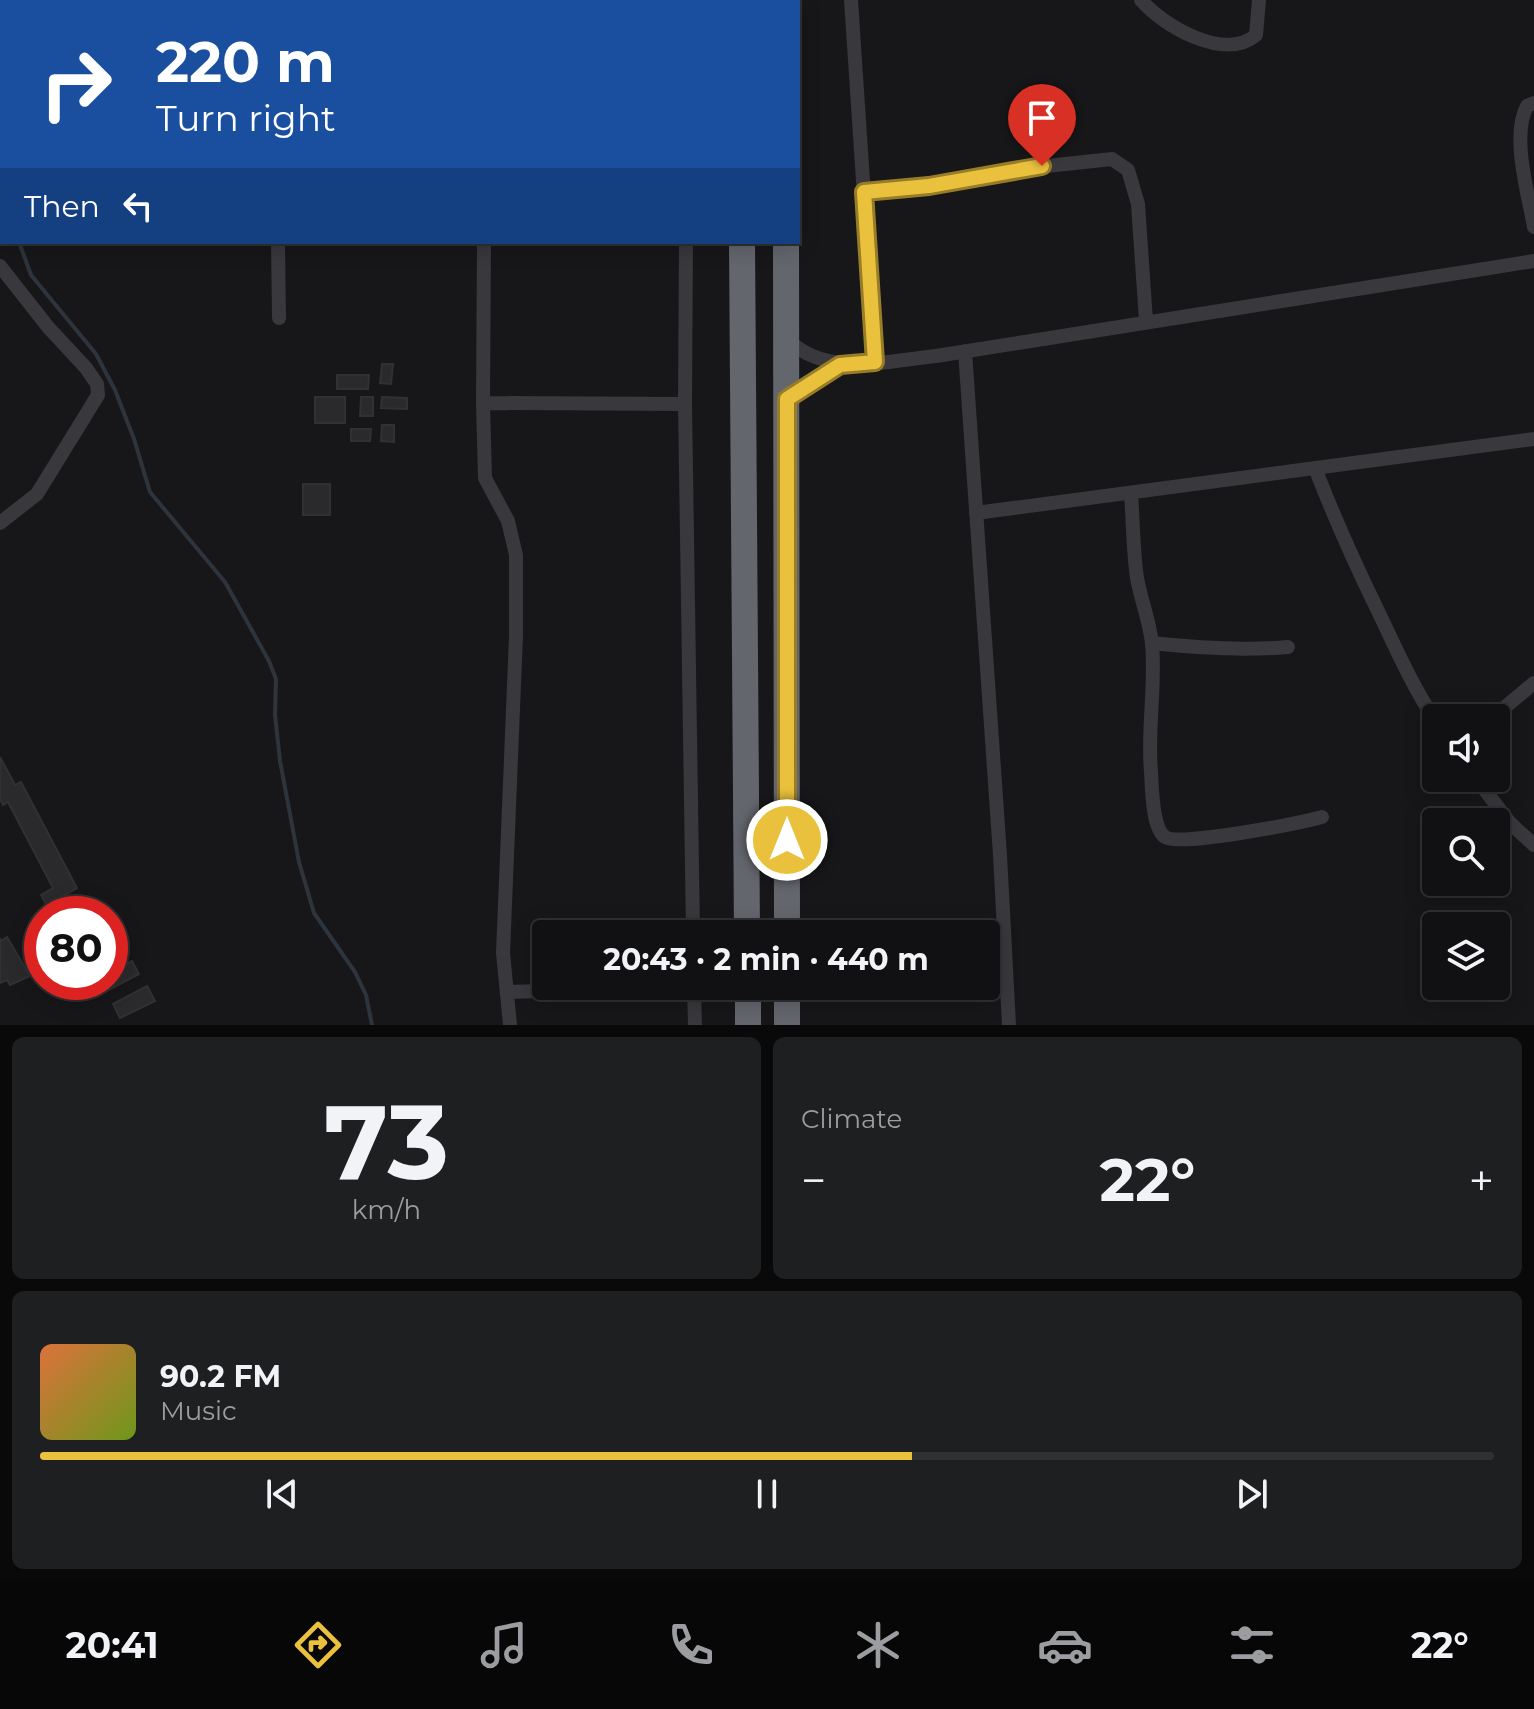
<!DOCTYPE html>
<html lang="en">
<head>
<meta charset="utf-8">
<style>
	body { margin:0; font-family:Montserrat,sans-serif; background:#1e1f21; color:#f1f3f6; height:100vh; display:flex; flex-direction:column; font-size:30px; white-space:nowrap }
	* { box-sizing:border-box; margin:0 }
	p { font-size:26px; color:#9c9da0 }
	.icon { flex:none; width:44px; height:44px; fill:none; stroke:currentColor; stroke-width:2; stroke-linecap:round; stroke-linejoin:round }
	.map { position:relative; height:1025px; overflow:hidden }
	.side { display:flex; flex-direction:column; gap:12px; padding:12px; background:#09090a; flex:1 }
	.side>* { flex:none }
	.top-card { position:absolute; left:0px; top:0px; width:800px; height:244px; box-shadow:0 4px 20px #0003,0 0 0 2px #303133; background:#1a4fa0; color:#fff; overflow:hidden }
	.fabs { position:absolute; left:1422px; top:704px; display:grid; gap:16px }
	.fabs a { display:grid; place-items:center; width:88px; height:88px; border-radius:8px; background:#111113; box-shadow:0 4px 20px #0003,0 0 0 2px #303133; font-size:40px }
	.speed { position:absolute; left:24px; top:896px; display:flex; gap:16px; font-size:40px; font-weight:700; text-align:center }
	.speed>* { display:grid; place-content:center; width:104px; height:104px; border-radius:50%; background:#111113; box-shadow:0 4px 20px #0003,0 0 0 2px #303133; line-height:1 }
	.speed .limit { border:12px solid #d22; background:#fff; color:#111 }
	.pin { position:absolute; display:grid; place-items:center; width:68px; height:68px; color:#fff; margin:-82px -34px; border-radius:50% 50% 50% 0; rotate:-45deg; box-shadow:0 0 8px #0007 }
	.pin .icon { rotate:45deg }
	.me { position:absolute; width:88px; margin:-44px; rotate:0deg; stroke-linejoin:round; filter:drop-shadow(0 0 6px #0008) }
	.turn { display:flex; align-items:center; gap:28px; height:168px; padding:0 24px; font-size:36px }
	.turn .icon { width:104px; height:104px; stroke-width:2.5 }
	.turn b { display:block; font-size:56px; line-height:68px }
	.then { display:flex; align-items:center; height:76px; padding:0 24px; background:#0003; gap:16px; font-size:30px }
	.big { font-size:60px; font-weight:700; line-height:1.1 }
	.side .card { flex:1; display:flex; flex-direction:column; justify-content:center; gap:12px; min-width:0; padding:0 28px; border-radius:12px; background:#1e1f21 }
	.side .dial { align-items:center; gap:0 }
	.dial b { font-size:104px; line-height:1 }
	.song { display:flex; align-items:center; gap:24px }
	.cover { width:96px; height:96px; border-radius:12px; background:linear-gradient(135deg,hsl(20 70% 55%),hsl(80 70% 35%)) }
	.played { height:8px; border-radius:4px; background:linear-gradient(90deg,#eac13d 60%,#303133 60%) }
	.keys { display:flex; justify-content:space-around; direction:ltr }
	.heat { display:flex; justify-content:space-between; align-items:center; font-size:44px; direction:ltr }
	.side .tiles { flex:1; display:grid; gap:12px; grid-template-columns:1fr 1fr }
	.card:last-child { grid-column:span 2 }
	.trip { position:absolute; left:532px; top:920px; width:468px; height:80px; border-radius:8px; background:#111113; box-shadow:0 4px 20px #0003,0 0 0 2px #303133; font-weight:700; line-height:80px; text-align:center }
	.menu { display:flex; height:128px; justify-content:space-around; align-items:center; background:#070708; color:#9c9da0 }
	.menu .icon { width:56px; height:56px }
	.menu .active { color:#eac13d }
	.menu b { font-size:36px; color:#f1f3f6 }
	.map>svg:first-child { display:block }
</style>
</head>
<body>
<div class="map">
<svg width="1534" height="1025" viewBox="0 0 1534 1025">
	<rect width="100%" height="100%" fill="#171719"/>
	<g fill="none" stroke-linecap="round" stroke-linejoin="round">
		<!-- stream -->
		<path stroke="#2d343c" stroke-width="4" d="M0 171 2 174
			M19 242 31 275 96 354 115 390 134 439 150 492 225 582 269 661 276 679 275 715 280 761 299 862 314 913 355 972 366 995 372 1025"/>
	</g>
	<!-- building -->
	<path fill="#2a2a2d" stroke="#313134" stroke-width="2" d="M382 364H393L391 384 380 383Z
		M337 375H369L368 389H337Z
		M315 397H345V423H315Z
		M361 397H373V416H360Z
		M382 397 407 398V409L381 408Z
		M382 425H394V442L381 441Z
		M351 429H371L370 441H351Z
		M303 484H330V515H303Z
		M0 757 15 785 21 782 77 888 63 896 72 914H51L41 895 53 888 8 802 3 805 0 799Z
		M7 937 30 976 10 985 7 980 0 983V938L1 941Z
		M132 961 139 974 105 992 100 982H110V973Z
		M147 986 155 1001 120 1018 113 1004Z"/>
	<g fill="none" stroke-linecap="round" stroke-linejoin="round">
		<!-- street -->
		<path stroke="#38383d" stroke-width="14" d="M686 0V2
			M851 0 875 362
			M1141 0C1163 26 1225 62 1256 35L1259 0
			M84 2V0
			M282 2V0
			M486 2V0
			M1534 103 1527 106C1511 136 1528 193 1534 227
			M864 192 929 186 1019 169 1112 159 1128 170 1138 204 1146 321
			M278 242 279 318
			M484 242 483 403 485 478 508 521 516 555V636L503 953 510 1025
			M686 242 685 404 693 934
			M0 266 48 327 86 368 97 384 98 395 37 494 0 523
			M787 339C827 378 886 361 936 356L1534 261
			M965 351 1000 855 1009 1025
			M787 399 840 365
			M483 403 685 404
			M1315 468C1334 517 1355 564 1378 611 1396 649 1413 687 1436 722
			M1131 493C1133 521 1133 550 1137 578 1141 600 1150 623 1152 644 1156 686 1147 729 1151 772 1152 787 1152 828 1165 837 1179 847 1300 823 1322 817
			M976 513 1534 439
			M1152 643C1198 648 1242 651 1288 647
			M1492 718 1534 683
			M1476 778 1509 822 1534 845
			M694 986 695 1025
			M507 992 704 986"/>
		<!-- highway -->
		<path stroke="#64666e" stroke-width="26" d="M785 0V2
			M741 2V0
			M742 242 747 934
			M786 242 787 934
			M748 986V1025
			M787 1025V986"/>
	</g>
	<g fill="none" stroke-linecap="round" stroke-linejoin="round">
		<!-- route casing -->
		<g stroke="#987d28" stroke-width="20">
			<path id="route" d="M787 840V399L840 365 875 362 864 192 929 186 1042 166"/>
		</g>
		<!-- route -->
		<use href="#route" stroke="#eac13d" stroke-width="14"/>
	</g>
</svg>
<div class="fabs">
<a><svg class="icon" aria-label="sound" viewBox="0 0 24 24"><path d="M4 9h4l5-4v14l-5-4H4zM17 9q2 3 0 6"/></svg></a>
<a><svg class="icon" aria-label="search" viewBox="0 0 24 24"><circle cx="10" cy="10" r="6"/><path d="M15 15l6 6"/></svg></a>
<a><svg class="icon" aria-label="layers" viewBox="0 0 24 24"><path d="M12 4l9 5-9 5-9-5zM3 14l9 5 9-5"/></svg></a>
</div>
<div class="speed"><div class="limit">80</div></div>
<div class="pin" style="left:1042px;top:166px;background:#d93025"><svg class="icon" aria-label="arrive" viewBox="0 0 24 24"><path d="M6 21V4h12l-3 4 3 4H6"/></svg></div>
<svg class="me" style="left:787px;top:840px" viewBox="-20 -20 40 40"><circle r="17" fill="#eac13d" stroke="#fff" stroke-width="3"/><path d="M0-11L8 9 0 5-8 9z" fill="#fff"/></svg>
<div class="trip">20:43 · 2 min · 440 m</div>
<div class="top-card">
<div class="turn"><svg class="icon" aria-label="right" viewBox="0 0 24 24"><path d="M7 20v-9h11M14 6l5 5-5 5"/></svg><div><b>220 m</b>Turn right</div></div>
<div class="then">Then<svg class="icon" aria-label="left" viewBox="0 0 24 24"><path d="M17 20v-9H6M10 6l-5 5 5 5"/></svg></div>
</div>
</div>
<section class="side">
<div class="tiles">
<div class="card dial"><b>73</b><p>km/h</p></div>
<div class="card"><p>Climate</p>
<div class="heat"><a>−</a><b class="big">22°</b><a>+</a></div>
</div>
<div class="card">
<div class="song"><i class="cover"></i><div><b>90.2 FM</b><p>Music</p></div></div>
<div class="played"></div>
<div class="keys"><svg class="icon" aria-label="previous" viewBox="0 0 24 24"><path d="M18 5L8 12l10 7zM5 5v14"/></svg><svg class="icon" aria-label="pause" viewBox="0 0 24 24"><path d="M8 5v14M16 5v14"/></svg><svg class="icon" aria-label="next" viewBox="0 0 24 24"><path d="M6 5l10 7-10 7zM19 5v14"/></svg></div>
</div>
</div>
</section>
<nav class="menu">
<b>20:41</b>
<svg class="icon active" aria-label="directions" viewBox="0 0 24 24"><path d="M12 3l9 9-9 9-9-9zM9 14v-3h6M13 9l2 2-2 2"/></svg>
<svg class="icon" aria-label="music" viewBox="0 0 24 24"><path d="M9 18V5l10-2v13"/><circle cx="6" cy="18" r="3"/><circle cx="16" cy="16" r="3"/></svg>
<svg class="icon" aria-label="phone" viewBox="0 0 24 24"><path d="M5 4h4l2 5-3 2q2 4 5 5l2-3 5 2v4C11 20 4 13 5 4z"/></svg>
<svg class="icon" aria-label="climate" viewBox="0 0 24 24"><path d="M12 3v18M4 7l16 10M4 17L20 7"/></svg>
<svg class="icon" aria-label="car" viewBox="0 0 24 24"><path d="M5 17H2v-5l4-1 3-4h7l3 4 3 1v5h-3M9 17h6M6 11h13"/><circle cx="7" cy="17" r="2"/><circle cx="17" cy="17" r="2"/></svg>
<svg class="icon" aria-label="filters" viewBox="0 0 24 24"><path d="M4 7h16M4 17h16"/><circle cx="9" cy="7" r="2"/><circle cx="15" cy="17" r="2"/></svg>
<b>22°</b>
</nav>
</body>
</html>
